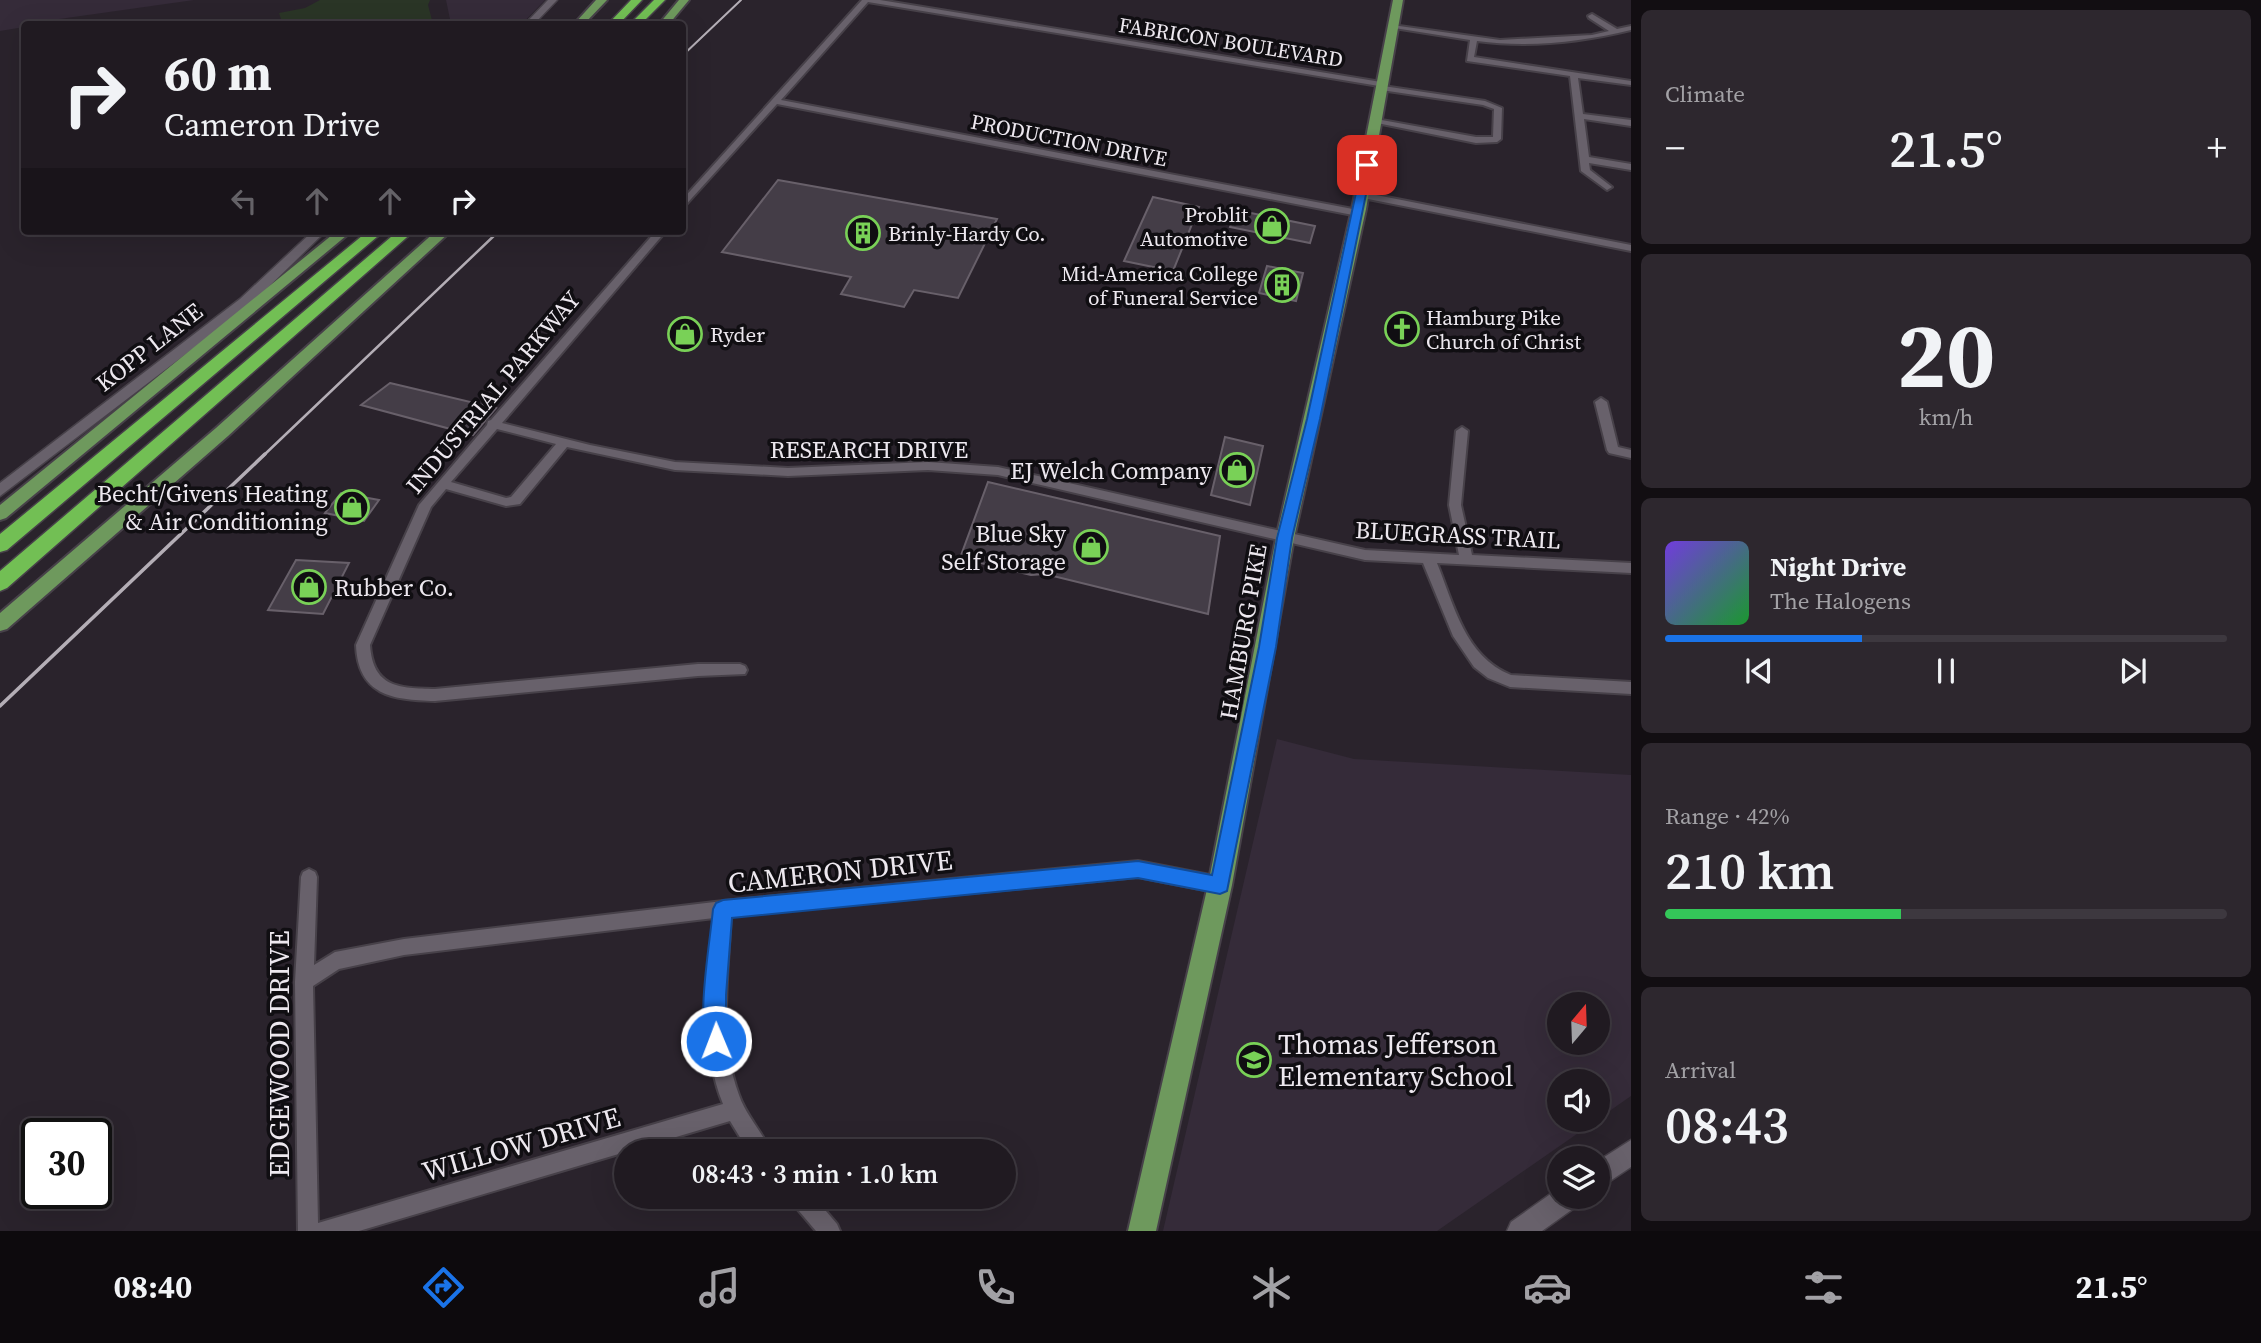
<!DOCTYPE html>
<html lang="en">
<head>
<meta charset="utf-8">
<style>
	body { margin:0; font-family:"Source Serif 4",serif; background:#2d272e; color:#f1f3f6; height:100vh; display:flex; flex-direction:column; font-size:26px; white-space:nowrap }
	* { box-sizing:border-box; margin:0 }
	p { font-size:23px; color:#a2a1a5 }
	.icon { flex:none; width:38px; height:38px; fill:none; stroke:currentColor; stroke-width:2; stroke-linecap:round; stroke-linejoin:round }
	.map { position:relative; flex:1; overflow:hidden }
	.side { display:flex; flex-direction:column; gap:10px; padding:10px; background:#120e12; width:630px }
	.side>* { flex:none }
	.top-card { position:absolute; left:21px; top:21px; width:665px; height:214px; border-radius:7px; box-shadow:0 7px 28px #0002,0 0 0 2px #3d383f; background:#201a21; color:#f1f3f6; overflow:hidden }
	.needle { width:46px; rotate:19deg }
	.fabs { position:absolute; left:1547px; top:992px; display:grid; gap:14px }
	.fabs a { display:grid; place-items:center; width:63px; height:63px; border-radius:50%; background:#201a21; box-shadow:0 7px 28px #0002,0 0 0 2px #3d383f; font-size:35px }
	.speed { position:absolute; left:21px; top:1118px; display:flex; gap:14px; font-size:35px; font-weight:700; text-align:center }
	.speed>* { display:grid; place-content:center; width:91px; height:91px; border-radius:50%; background:#201a21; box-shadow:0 7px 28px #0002,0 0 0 2px #3d383f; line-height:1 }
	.speed .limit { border:4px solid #111; border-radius:10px; background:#fff; color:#111 }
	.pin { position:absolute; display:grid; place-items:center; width:60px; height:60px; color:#fff; margin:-30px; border-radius:14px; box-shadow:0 4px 10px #0006 }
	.me { position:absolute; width:77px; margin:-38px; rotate:359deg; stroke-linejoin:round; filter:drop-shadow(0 0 5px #0008) }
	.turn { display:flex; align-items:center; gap:24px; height:147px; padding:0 28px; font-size:32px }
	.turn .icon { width:91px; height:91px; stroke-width:2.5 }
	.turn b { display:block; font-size:49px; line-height:60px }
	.lanes { display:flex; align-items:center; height:66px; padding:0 28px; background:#0003; justify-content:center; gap:35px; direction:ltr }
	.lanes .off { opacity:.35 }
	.big { font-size:52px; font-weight:600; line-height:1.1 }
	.side .card { flex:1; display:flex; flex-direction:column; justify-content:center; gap:10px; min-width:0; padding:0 24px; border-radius:10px; background:#2d272e }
	.side .dial { align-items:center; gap:0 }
	.dial b { font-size:91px; line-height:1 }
	.song { display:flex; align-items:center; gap:21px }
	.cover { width:84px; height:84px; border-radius:10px; background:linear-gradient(135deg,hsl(260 70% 55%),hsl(130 70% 35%)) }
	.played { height:7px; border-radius:4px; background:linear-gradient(90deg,#1a73e8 35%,#3d383f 35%) }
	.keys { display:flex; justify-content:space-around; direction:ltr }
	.heat { display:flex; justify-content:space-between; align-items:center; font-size:38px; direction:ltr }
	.charge { height:10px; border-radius:5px; background:linear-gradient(90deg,#34c759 42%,#3d383f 0) }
	.trip { position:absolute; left:614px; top:1139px; width:402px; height:70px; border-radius:35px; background:#201a21; box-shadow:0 7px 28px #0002,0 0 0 2px #3d383f; font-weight:600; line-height:70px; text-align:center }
	.tab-bar { display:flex; height:112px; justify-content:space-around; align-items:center; background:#0d0a0d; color:#a2a1a5 }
	.tab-bar .icon { width:49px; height:49px }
	.tab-bar .selected { color:#1a73e8 }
	.tab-bar b { font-size:32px; color:#f1f3f6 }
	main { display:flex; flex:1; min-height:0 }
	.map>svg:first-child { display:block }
</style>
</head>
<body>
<main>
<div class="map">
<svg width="1631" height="1231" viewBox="0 0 1631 1231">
	<rect width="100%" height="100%" fill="#2a232c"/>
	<!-- built -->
	<path fill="#352b39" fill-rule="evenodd" d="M0 0H194L24 24V27L0 31Z
		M446 0H545L522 24H451Z
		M1277 739 1354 759 1631 775V1096L1598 1119V1082H1559V1120H1597L1437 1231H1163ZM1559 1004H1598V1043H1559Z"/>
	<!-- green -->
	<path fill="#2a3526" d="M320 0H430L428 5 433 24H280V21L275 22 281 19 279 13 305 8Z"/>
	<!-- building -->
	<path fill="#443d47" stroke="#68606a" stroke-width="2" d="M778 180 963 213 997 219 958 298 914 290 904 307 841 294 851 277 722 252Z
		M1153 197 1199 207 1173 271 1124 261Z
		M1236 210 1315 226 1310 243 1230 227Z
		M1267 266 1303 273 1296 301 1259 293Z
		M390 383 496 408 473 435 361 405Z
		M1225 437 1263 446 1250 505 1211 495Z
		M988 482 1220 536 1208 614 1045 574 1031 575 960 558Z
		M341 493 379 500 364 521 325 513Z
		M296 560 349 563 323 614 268 610Z"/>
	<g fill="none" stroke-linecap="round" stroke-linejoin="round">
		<!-- minor casing -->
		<g stroke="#474149" stroke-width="4">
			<path id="minor" d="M862 0H880L1381 82 1385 84 1383 86 1485 101 1502 108 1501 139 1497 142 1476 143 1372 122 1376 119 1476 137H1493L1494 109 1483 105 1381 90 1377 88 1379 86 868 2 781 100 1358 210 1363 213 1358 216 777 104 682 209V200Z
				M1592 14 1617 29 1631 26V30C1582 42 1528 48 1477 41L1474 57 1631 81V85L1578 78 1583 114 1631 120V126L1584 119 1589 157 1631 164V170L1589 163 1590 170 1612 187 1607 190 1581 171 1570 76 1467 61 1470 40 1388 27 1392 25 1500 40 1592 35 1609 31 1589 18 1588 16Z
				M1361 192 1631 245V251L1358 197 1356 195Z
				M656 231H666L502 423 590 445 675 462 788 468 928 462 998 467 1365 550 1459 555 1449 505 1456 431 1462 427 1468 431 1461 505 1472 555 1631 563V573L1437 563C1454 605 1465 657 1511 675L1631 682V694L1510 687 1488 678 1474 667 1453 636 1423 563 1365 560 998 475 928 470 788 476 675 470 567 447 520 504 506 506 446 489 431 507 370 645C373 688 399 688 435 689L698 664H740L745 666 747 670 745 674 698 676 435 701C392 700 358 695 356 645L419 505 487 425 488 421 491 420ZM497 429 556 444 511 497 506 498 451 482Z
				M1601 398 1607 402 1618 447 1631 450V458L1609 453 1607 450 1595 402Z
				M1138 861 1220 877 1226 879 1228 885 1226 891 1220 893 1138 877 731 916C728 974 718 1039 739 1095 746 1116 762 1131 771 1152H749L730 1121 359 1231H298L295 982 301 877 303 872 309 869 315 872 317 877 314 965 335 952 404 939 723 901ZM714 918C710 978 699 1046 723 1104L318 1223 313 986 339 969 404 955Z
				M790 1197H814L837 1224 840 1231H816L793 1204Z"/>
		</g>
		<!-- tertiary casing -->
		<g stroke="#474149" stroke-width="3">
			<path id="tertiary" d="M548 0H557L534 24H525Z
				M313 231H326L250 305 0 496V483L240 299Z
				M1631 1140V1167L1598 1189V1161Z
				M1559 1188V1197H1581L1577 1206 1542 1231H1507L1511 1222Z"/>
		</g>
		<!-- primary casing -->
		<g stroke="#474149" stroke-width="4">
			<path id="primary" d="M596 0H607L584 24H574Z
				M679 0H689L669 24H659Z
				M1393 0H1403L1366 209 1294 538 1232 885 1156 1231H1128L1208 885 1276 538 1352 209Z
				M337 231H352L6 518 0 520V505Z
				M436 231H451L228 436 7 629 0 631V613L216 428Z"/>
		</g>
		<!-- motorway casing -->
		<g stroke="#474149" stroke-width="3">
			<path id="motorway" d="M631 0H642L619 24H608Z
				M654 0H665L641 24H630Z
				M368 231H384L7 550 0 552V534Z
				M398 231H414L7 588 0 591V571Z"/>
		</g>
		<!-- minor -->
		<use href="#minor" fill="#68616b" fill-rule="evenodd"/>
		<!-- tertiary -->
		<use href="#tertiary" fill="#68616b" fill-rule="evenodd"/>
		<!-- primary -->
		<use href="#primary" fill="#6e995d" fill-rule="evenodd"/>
		<!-- motorway -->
		<use href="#motorway" fill="#72bf54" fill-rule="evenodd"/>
		<!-- rail-far2 -->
		<path stroke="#b4aeb6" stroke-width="2" d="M682 56 741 0"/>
		<!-- rail-far1 -->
		<path stroke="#b4aeb6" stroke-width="2.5" d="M263 456 499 231"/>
		<!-- rail -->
		<path stroke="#b4aeb6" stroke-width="3.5" d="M0 706 265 454"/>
	</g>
	<!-- route -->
	<path fill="#1a73e8" stroke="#114b97" stroke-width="2" d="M1367 162 1372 165 1320 419 1292 538 1276 647 1227 891 1220 894 1138 878 732 918 726 995V1041L723 1048 716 1051 708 1048C696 1019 710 943 713 909L716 903 723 900 1138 861 1212 875 1259 647 1277 538 1307 419 1362 165Z"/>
	<!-- icons -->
	<defs>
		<g id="shop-ring" transform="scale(1.75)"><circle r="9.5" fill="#100e12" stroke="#79d157" stroke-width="1.5"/><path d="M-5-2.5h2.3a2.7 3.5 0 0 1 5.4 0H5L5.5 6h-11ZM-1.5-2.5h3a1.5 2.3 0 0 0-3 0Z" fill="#79d157"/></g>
		<g id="building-ring" transform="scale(1.75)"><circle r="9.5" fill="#100e12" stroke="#79d157" stroke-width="1.5"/><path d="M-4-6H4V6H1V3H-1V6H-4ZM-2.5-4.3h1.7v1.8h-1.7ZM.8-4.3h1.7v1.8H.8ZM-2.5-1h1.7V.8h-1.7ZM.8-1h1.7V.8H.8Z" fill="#79d157"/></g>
		<g id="church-ring" transform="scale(1.75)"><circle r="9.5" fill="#100e12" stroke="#79d157" stroke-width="1.5"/><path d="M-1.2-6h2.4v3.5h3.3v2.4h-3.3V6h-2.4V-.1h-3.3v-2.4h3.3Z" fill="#79d157"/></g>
		<g id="school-ring" transform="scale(1.75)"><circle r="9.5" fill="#100e12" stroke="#79d157" stroke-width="1.5"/><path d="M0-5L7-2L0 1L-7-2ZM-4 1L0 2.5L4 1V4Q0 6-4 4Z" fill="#79d157"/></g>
	</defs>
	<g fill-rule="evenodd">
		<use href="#shop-ring" x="1272" y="226"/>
		<use href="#building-ring" x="863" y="233"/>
		<use href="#building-ring" x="1282" y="285"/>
		<use href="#church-ring" x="1402" y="329"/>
		<use href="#shop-ring" x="685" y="334"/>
		<use href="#shop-ring" x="1237" y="470"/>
		<use href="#shop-ring" x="352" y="507"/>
		<use href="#shop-ring" x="1091" y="547"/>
		<use href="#shop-ring" x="309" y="587"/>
		<use href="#school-ring" x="1254" y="1060"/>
	</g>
	<g text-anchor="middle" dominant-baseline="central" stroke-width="7" stroke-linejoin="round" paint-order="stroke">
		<!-- far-street labels -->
		<g font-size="21" fill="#ede8ef" stroke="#100e12">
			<text transform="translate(1231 42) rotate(9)">FABRICON BOULEVARD</text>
			<text transform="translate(1069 140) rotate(11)">PRODUCTION DRIVE</text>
		</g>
		<!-- far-poi labels -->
		<g font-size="21" fill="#ede8ef" stroke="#100e12" text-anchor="start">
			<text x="1248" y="214" text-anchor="end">Problit<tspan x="1248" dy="24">Automotive</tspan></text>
			<text x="888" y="233">Brinly-Hardy Co.</text>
			<text x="1258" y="273" text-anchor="end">Mid-America College<tspan x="1258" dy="24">of Funeral Service</tspan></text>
			<text x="1426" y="317">Hamburg Pike<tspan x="1426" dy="24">Church of Christ</tspan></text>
			<text x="710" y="334">Ryder</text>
		</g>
		<!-- street labels -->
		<g font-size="24" fill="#ede8ef" stroke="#100e12">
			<text transform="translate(149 347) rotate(-38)">KOPP LANE</text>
			<text transform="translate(493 392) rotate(-50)">INDUSTRIAL PARKWAY</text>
			<text x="869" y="449">RESEARCH DRIVE</text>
			<text transform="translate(1458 535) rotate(3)">BLUEGRASS TRAIL</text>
			<text transform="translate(1243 632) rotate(-80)">HAMBURG PIKE</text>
		</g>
		<!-- poi labels -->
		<g font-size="24" fill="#ede8ef" stroke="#100e12" text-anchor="end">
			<text x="1212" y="470">EJ Welch Company</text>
			<text x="328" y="493">Becht/Givens Heating<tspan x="328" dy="28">&amp; Air Conditioning</tspan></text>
			<text x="1066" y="533">Blue Sky<tspan x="1066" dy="28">Self Storage</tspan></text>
			<text x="334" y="587" text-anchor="start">Rubber Co.</text>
		</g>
		<!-- near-street labels -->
		<g font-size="28" fill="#ede8ef" stroke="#100e12">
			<text transform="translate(840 871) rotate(-6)">CAMERON DRIVE</text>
			<text transform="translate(279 1054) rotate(-90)">EDGEWOOD DRIVE</text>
			<text transform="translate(521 1144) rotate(-16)">WILLOW DRIVE</text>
		</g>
		<!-- near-poi labels -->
		<g font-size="28" fill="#ede8ef" stroke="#100e12" text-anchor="start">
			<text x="1278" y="1044">Thomas Jefferson<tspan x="1278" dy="32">Elementary School</tspan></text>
		</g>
	</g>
</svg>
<div class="fabs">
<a><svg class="needle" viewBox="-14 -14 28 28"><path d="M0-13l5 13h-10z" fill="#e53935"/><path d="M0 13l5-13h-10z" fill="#a2a1a5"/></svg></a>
<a><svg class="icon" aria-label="sound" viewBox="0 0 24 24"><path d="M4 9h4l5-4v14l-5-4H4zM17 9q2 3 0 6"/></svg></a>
<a><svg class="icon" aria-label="layers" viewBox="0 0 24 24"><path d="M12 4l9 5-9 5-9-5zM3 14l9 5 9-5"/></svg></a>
</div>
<div class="speed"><div class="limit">30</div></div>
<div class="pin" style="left:1367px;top:165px;background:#d93025"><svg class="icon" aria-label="arrive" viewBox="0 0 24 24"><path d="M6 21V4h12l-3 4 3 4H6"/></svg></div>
<svg class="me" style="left:716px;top:1041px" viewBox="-20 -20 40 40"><circle r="17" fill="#1a73e8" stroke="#fff" stroke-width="3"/><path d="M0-11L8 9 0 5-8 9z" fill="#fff"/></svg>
<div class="trip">08:43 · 3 min · 1.0 km</div>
<div class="top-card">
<div class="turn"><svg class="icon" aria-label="right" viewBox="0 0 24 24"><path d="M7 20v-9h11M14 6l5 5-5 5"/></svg><div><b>60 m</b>Cameron Drive</div></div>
<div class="lanes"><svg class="icon off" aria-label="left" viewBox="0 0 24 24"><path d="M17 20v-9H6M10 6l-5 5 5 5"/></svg><svg class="icon off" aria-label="ahead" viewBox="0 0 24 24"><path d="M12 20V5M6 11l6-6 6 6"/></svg><svg class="icon off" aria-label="ahead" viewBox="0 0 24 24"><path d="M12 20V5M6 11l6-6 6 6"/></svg><svg class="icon" aria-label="right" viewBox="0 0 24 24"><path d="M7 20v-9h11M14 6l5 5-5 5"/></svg></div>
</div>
</div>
<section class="side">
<div class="card"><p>Climate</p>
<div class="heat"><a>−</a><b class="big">21.5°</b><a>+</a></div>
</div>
<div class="card dial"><b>20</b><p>km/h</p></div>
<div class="card">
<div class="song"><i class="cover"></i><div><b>Night Drive</b><p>The Halogens</p></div></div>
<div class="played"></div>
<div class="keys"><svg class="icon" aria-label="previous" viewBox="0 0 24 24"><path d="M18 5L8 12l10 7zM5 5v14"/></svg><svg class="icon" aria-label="pause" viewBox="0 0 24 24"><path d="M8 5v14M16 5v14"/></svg><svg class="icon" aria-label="next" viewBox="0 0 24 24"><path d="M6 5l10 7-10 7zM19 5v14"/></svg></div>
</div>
<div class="card"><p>Range · 42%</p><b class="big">210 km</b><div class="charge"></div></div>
<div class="card"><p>Arrival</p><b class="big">08:43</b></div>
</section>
</main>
<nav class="tab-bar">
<b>08:40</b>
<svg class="icon selected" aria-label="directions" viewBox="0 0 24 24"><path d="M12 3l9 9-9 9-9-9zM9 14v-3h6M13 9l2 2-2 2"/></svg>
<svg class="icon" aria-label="music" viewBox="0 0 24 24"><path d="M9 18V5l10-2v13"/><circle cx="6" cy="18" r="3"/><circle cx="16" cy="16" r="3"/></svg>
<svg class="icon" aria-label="phone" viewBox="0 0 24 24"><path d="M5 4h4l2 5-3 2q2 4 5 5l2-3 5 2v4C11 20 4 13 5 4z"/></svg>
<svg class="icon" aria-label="climate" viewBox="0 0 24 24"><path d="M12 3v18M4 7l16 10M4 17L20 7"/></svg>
<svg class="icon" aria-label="car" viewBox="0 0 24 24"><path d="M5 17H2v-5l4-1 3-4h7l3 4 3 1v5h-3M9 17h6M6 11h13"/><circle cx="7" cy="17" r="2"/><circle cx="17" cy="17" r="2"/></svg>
<svg class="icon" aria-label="filters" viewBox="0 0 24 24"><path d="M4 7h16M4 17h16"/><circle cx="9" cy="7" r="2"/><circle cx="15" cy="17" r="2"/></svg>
<b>21.5°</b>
</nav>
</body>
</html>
